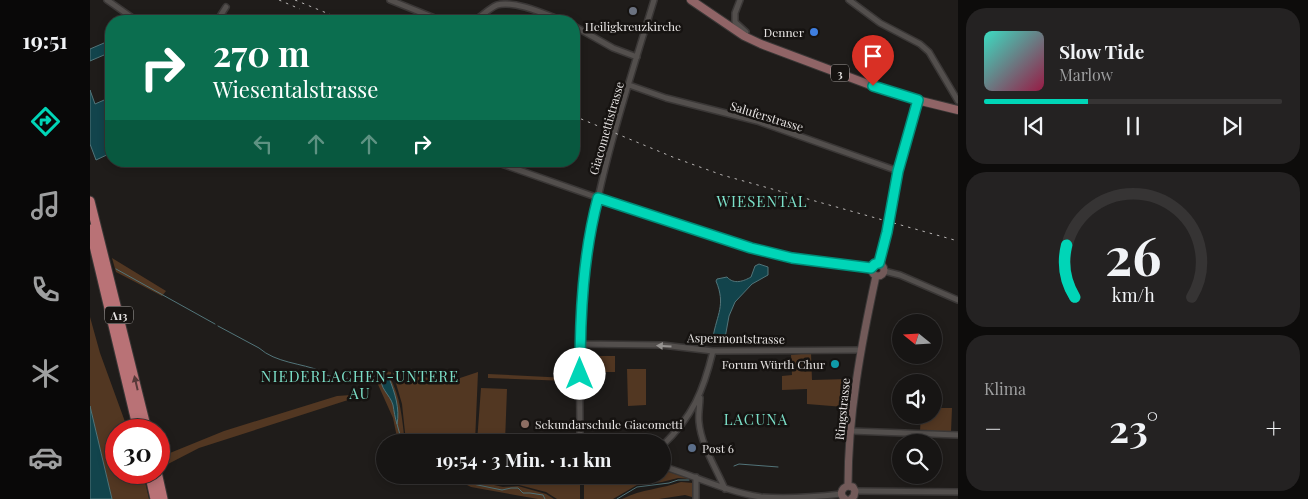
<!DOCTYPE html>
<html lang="de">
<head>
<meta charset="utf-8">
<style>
	body { margin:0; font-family:"Playfair Display",serif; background:#242222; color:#f1f3f6; height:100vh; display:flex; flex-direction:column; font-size:19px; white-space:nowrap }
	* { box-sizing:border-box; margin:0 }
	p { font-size:16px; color:#9e9fa0 }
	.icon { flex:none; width:28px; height:28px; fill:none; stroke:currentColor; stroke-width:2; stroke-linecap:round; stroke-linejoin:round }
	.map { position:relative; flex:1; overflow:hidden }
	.panel { display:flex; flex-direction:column; gap:8px; padding:8px; background:#0d0c0b; width:350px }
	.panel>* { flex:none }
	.guide { position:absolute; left:15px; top:15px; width:475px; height:152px; border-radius:20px; box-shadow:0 2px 8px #0003,0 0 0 1px #363434; background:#0b6e4f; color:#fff; overflow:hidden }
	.needle { width:32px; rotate:288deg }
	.tools { position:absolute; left:802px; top:314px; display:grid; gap:10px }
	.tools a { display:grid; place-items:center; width:50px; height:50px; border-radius:50%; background:#171514; box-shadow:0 2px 8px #0003,0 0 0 1px #363434; font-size:25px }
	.speed { position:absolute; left:15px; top:419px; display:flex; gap:10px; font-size:25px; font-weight:700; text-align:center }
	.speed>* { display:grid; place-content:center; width:65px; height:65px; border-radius:50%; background:#171514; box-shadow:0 2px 8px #0003,0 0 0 1px #363434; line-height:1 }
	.speed .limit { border:8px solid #d22; background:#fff; color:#111 }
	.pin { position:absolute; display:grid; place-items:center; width:42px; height:42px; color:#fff; margin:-51px -21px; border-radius:50% 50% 50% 0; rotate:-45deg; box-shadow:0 0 5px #0007 }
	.pin .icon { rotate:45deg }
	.me { position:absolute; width:55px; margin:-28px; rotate:0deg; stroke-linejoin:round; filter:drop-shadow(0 0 4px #0008) }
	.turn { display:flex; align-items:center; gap:18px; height:105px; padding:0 25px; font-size:22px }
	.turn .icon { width:65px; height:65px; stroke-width:2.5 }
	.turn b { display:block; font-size:35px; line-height:42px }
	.lanes { display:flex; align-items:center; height:48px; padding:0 25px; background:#0003; justify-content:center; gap:25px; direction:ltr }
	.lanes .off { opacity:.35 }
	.big { font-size:38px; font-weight:700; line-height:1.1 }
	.panel .tile { flex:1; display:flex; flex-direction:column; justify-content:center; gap:8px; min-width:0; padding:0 18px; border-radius:20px; background:#242222 }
	.panel .dial { align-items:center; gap:0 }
	.dial svg { height:130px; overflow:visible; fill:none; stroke:#363434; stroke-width:7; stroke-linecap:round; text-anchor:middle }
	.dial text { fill:#f1f3f6; stroke:none }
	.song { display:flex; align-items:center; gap:15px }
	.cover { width:60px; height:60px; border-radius:8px; background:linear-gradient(135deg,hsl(170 70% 55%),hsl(340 70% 35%)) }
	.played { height:5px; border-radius:2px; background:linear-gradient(90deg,#00d5b7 35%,#363434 35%) }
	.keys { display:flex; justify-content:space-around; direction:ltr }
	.heat { display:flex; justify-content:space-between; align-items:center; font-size:28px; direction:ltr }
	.trip { position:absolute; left:286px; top:434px; width:295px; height:50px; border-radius:25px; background:#171514; box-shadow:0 2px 8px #0003,0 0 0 1px #363434; font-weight:700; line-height:50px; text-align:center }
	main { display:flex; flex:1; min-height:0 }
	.tabs { display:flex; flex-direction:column; width:90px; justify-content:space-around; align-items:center; background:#090808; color:#9e9fa0 }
	.tabs .icon { width:35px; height:35px }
	.tabs .selected { color:#00d5b7 }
	.tabs b { font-size:22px; color:#f1f3f6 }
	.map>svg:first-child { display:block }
</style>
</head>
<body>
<main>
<nav class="tabs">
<b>19:51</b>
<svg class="icon selected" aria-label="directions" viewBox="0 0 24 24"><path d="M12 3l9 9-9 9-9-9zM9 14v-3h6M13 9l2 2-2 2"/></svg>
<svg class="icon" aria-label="music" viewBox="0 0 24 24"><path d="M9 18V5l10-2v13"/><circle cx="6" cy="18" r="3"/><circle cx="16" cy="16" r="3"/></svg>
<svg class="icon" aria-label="phone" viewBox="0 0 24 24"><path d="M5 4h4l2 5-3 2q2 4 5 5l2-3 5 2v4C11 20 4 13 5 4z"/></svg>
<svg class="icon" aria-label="climate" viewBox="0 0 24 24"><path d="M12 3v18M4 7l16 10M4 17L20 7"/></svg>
<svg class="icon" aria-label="car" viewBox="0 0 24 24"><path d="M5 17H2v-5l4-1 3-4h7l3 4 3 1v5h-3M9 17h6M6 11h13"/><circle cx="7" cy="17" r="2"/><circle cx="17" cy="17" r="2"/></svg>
</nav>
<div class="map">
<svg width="868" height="499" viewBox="0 0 868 499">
	<rect width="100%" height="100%" fill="#1f1c1a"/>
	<!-- green -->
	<path fill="#523722" d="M22 258 76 291 72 296 26 272Z
		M0 317 10 353 38 430H26V472L53 473 59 499H22L0 406Z
		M721 353 722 380 758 379 754 407 717 404V389L692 390V376L702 375 701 355Z
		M500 356H525V372H500Z
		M537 369H556V405L538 406Z
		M286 370 301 372V374L299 376C311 396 312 420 315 442H308L303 418 286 380Z
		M388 372 385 442H316L312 404 303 373 361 381Z
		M398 374 478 378V381L398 378Z
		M391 388 417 389 415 442H387Z
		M261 395 258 400 109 448 78 464 72 460 75 455 134 431 247 396Z
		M844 408H862L861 432 830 431 831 415H844Z
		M573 470 601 479 588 478 572 482 547 485 523 499H494V475H572Z
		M323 475H368L377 479 413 487 428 486 456 494 464 499H448L381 487 365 479 350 480Z
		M371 475H490V499H467L456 492 429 485 407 484Z
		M591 482 603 483 604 495 602 497 595 495 569 499H532C552 489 571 489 591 482Z"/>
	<!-- water -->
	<path fill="#12444c" stroke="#527479" d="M21 40V52L0 61V49Z
		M0 90 5 104 21 97V153L6 160 0 144Z
		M669 264 678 267V275L662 284 645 302 639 316 635 338 632 341H626L623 337C627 314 636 305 626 281L627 279 637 277C644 285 654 281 661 277L665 266Z
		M292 375 299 378C305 393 310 409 307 424 305 418 304 411 303 405 300 394 288 388 292 375Z
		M0 406 22 499H0Z"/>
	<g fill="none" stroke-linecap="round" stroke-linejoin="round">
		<!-- stream -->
		<path stroke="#527479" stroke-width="1" d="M26 269 125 324
			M128 326 169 348C186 363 211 363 231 371
			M236 375 255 380 262 375 287 376 292 379
			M307 424 312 442
			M644 466 649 464 688 467
			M340 475 346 477 363 475 378 483 412 490 421 488H428L433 493H440L453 495 455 499
			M527 499 547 487 579 483 588 480H599"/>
		<!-- minor casing -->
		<g stroke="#3a3736" stroke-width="8">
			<path id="minor" d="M17 0 47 21
				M300 0 352 21
				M650 0 645 13V22L656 32 654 36
				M759 0 790 23 830 44 839 52 868 101
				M127 21 136 7
				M384 21C392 16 398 9 407 5 425 0 455 14 473 21
				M484 26 523 48 547 57
				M539 85 576 98 667 121 808 171
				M403 161 500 195 661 248 702 258 781 268
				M794 271 810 275 868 300
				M490 344 572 345 623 351 771 350
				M610 398C610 406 608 414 609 422 611 445 626 468 635 489
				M761 431 868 435
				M490 442C490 378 487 313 498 249 512 165 539 82 564 0
				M572 446C603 416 613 392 623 351
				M572 466C605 476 637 492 671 497 698 499 725 497 751 494
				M606 477V499
				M765 491 868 492"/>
		</g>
		<!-- secondary casing -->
		<g stroke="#3a3736" stroke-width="9">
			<path id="secondary" d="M789 263 797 232 808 171 827 100
				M782 270a6 6 0 1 1 12 0a6 6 0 1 1-12 0Z
				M758 486C758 415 771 345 786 276
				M755 499C749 495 751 488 758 486L763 487 765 491 764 496 761 499"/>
		</g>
		<!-- primary casing -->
		<g stroke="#3a3736" stroke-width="10">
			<path id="primary" d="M601 0 654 36 671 44 783 86 827 100 868 110"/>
		</g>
		<!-- motorway casing -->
		<g stroke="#3a3736" stroke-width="11">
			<path id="motorway" d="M0 201 57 430
				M0 229 48 430
				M59 472 65 499
				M67 472 73 499"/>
		</g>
		<!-- minor -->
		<use href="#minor" stroke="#534f4d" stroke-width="5"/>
		<!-- secondary -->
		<use href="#secondary" stroke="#725a59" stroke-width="7"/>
		<!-- primary -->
		<use href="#primary" stroke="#906466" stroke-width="8"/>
		<!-- motorway -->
		<use href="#motorway" stroke="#b97276" stroke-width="9"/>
		<!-- rail -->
		<path stroke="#b8b5b4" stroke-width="1" stroke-dasharray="2.5 5" stroke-linecap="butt" d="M189 0 210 9
			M205 0 256 21
			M484 116 585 158 632 175 868 241"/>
	</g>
	<!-- one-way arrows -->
	<defs><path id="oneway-solid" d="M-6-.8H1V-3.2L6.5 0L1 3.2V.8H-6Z" transform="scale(1.25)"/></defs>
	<use fill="#959290" href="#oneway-solid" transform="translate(574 346) rotate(-176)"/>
	<use fill="#573939" href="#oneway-solid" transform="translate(46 383) rotate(-103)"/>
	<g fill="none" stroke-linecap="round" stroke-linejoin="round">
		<!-- route casing -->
		<g stroke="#008a77" stroke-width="12">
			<path id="route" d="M490 374C490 315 493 255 508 198L661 248 702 258 781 268 785 264 789 263 797 232 808 171 828 100 783 86"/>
		</g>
		<!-- route -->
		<use href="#route" stroke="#00d5b7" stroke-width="9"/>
	</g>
	<!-- markers -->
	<circle fill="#6b7280" stroke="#161311" stroke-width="2" cx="543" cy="11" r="5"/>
	<circle fill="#3f7fe0" stroke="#161311" stroke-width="2" cx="724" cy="32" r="5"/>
	<circle fill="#0f9aa8" stroke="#161311" stroke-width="2" cx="745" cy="364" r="5"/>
	<circle fill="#8d6e63" stroke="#161311" stroke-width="2" cx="435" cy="424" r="5"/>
	<circle fill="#5c6f8a" stroke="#161311" stroke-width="2" cx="602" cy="448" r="5"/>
	<g text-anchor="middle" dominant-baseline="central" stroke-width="5" stroke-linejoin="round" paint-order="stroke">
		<!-- shield labels -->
		<g fill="#161311" stroke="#a8a5a3" stroke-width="1">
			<rect x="741" y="64.5" width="18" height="17" rx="4"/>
			<rect x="15" y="306.5" width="28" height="17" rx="4"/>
		</g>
		<g font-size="11" font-weight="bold" fill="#e6e3e2">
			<text x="750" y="73">3</text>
			<text x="29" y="315">A13</text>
		</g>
		<!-- poi labels -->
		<g font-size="12" fill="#e6e3e2" stroke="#161311" text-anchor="end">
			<text x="543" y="26" text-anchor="middle">Heiligkreuzkirche</text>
			<text x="714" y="32">Denner</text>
			<text x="735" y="364">Forum Würth Chur</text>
			<text x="445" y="424" text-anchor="start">Sekundarschule Giacometti</text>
			<text x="612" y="448" text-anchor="start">Post 6</text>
		</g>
		<!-- street labels -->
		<g font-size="12" fill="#e6e3e2" stroke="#161311">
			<text transform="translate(677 116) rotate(17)">Saluferstrasse</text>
			<text transform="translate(516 128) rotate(-74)">Giacomettistrasse</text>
			<text transform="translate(646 338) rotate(1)">Aspermontstrasse</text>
			<text transform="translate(752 409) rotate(-84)">Ringstrasse</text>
		</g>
		<!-- quarter labels -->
		<g font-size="15" letter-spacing="1" fill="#7bdfc8" stroke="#161311">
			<text x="672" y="201">WIESENTAL</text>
			<text x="270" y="376">NIEDERLACHEN-UNTERE<tspan x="270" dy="17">AU</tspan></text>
			<text x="666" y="419">LACUNA</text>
		</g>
	</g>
</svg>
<div class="tools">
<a><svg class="needle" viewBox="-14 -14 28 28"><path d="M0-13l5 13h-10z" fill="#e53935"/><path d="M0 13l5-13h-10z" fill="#9e9fa0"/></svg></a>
<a><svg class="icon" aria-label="sound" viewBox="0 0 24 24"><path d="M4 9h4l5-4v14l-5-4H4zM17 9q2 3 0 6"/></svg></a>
<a><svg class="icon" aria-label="search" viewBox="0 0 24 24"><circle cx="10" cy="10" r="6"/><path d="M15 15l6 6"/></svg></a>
</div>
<div class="speed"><div class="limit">30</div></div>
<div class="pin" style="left:783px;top:86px;background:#d93025"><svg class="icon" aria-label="arrive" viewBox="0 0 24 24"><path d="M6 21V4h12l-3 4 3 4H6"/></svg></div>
<svg class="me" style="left:490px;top:374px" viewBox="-20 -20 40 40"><circle r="19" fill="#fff"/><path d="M0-13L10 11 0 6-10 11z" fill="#00d5b7"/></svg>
<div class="trip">19:54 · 3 Min. · 1.1 km</div>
<div class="guide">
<div class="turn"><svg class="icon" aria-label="right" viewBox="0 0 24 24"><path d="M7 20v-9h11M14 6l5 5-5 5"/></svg><div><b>270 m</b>Wiesentalstrasse</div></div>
<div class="lanes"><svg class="icon off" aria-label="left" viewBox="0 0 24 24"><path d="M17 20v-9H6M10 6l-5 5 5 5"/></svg><svg class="icon off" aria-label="ahead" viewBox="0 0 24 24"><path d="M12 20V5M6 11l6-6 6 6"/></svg><svg class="icon off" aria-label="ahead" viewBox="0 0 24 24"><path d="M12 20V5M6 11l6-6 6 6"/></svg><svg class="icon" aria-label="right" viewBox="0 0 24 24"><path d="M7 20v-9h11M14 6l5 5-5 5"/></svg></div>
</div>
</div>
<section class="panel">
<div class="tile">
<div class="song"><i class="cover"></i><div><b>Slow Tide</b><p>Marlow</p></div></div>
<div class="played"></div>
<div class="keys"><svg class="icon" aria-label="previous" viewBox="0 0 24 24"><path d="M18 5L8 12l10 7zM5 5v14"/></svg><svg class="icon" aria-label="pause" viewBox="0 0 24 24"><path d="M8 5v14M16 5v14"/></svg><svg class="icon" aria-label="next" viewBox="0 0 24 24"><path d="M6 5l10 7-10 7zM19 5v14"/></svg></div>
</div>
<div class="tile dial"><svg viewBox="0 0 100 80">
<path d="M14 69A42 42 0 1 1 86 69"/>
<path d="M14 69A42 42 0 0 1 9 37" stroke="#00d5b7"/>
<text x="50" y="56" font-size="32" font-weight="700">26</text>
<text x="50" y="72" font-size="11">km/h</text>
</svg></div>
<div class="tile"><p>Klima</p>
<div class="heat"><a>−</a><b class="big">23°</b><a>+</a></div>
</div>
</section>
</main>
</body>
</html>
